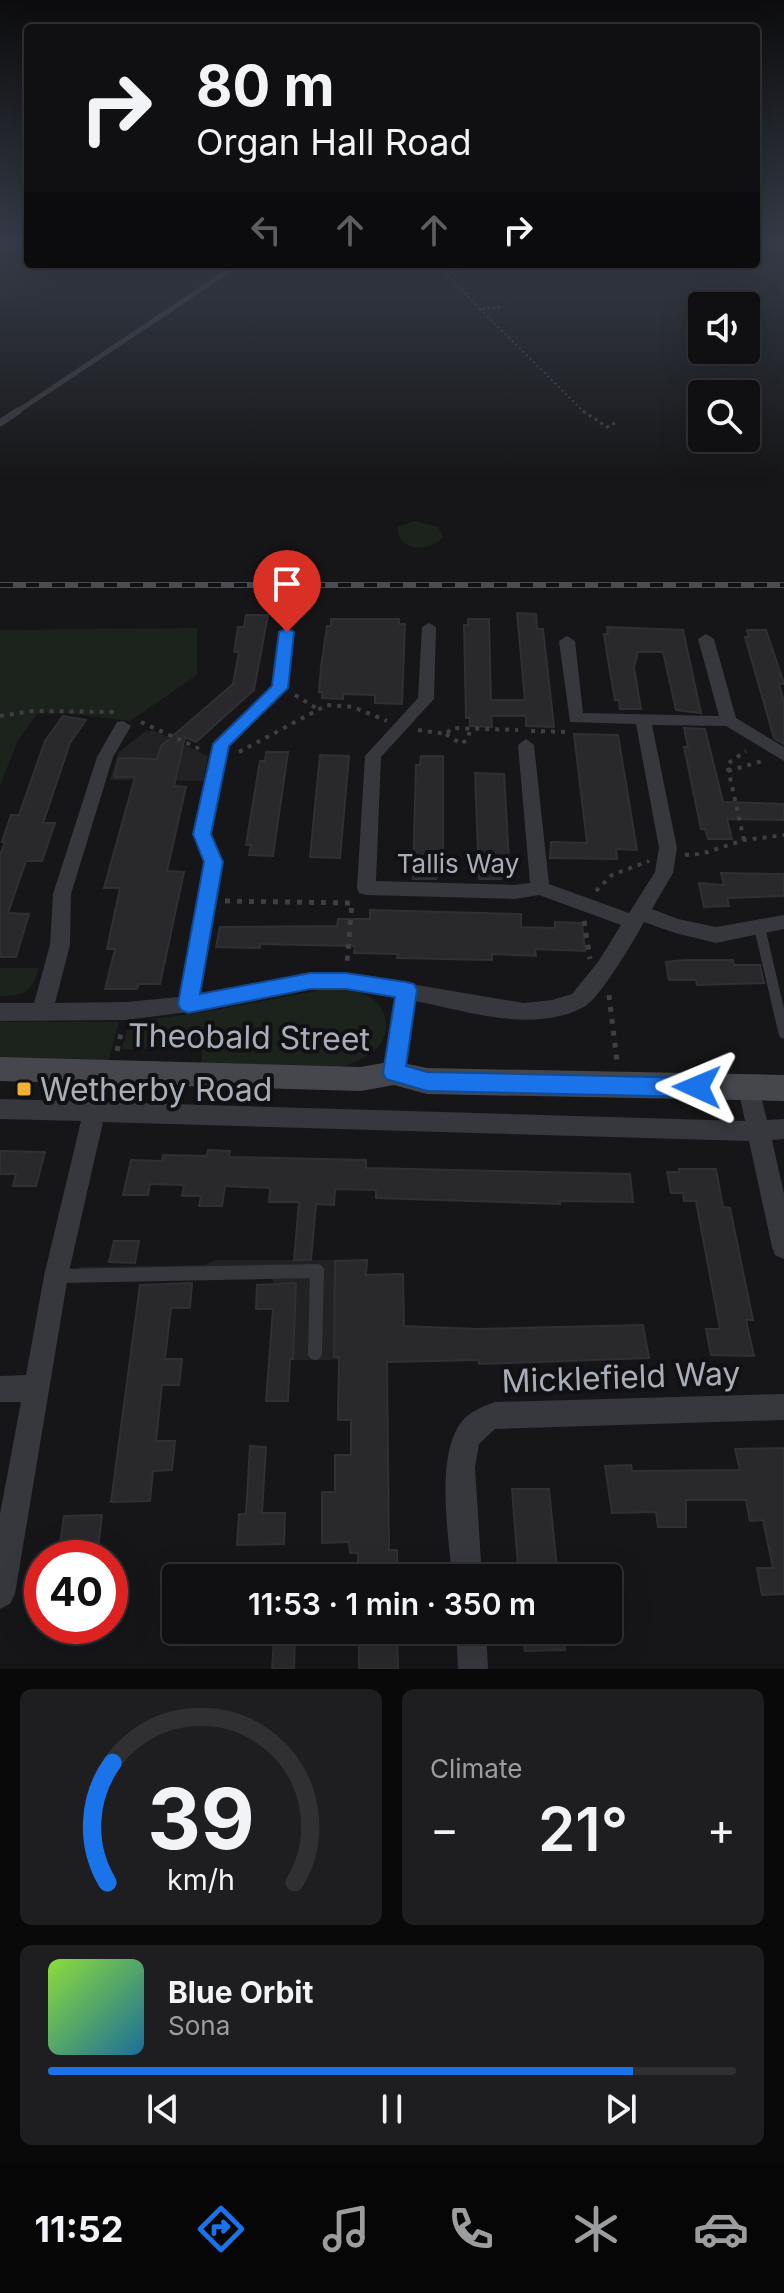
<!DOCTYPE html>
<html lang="en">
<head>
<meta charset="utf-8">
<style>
	body { margin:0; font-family:Inter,sans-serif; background:#1e1e20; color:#f1f3f6; height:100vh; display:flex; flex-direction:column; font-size:30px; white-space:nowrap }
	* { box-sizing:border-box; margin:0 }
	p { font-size:26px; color:#9c9d9f }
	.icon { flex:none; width:44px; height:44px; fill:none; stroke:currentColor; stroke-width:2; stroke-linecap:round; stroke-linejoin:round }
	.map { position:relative; height:1669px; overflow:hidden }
	.side { display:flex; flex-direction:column; gap:20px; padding:20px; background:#09090a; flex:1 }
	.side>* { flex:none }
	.banner { position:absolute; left:24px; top:24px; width:736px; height:244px; border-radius:8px; box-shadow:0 8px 32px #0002,0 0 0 2px #303032; background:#101012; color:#f1f3f6; overflow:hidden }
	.fabs { position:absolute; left:688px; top:292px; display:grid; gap:16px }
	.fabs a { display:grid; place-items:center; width:72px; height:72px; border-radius:8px; background:#101012; box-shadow:0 8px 32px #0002,0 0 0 2px #303032; font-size:40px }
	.speed { position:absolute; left:24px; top:1540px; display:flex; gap:16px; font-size:40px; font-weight:700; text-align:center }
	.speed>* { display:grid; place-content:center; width:104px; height:104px; border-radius:50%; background:#101012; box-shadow:0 8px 32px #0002,0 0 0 2px #303032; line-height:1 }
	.speed .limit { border:12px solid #d22; background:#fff; color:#111 }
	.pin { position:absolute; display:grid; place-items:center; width:68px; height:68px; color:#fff; margin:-82px -34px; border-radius:50% 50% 50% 0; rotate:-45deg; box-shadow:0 0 8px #0007 }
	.pin .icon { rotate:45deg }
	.me { position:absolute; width:88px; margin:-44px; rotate:271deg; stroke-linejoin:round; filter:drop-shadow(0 0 6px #0008) }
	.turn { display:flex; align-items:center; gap:28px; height:168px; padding:0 40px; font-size:36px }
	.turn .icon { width:104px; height:104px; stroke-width:2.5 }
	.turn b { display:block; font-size:56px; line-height:68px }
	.lanes { display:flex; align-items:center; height:76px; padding:0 40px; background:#0003; justify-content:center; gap:40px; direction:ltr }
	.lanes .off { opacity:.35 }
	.big { font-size:60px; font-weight:600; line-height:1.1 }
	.side .widget { flex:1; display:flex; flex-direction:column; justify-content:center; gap:12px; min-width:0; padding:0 28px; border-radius:12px; background:#1e1e20 }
	.side .dial { align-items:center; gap:0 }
	.dial svg { height:208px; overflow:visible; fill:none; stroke:#303032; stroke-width:7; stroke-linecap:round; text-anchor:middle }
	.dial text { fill:#f1f3f6; stroke:none }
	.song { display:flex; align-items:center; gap:24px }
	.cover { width:96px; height:96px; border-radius:12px; background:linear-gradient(135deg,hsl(90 70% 55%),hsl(200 70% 35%)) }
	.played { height:8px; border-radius:4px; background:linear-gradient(90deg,#1a73e8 85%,#303032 85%) }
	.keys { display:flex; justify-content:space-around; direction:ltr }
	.heat { display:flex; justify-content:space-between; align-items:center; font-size:44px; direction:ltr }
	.side .tiles { flex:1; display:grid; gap:20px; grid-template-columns:1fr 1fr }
	.widget:last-child { grid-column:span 2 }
	.trip { position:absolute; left:162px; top:1564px; width:460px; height:80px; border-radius:8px; background:#101012; box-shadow:0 8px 32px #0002,0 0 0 2px #303032; font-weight:600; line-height:80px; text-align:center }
	.tab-bar { display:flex; height:128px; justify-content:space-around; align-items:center; background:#060607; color:#9c9d9f }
	.tab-bar .icon { width:56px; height:56px }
	.tab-bar .on { color:#1a73e8 }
	.tab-bar b { font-size:36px; color:#f1f3f6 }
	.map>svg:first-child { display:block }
</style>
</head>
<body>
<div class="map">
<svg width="784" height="1669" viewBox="0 0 784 1669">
	<rect width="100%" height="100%" fill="#161618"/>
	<!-- built -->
	<path fill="#222225" d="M152 730 208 756 203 781 110 780 118 753 144 732Z
		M215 1260H357L356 1360H270L273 1278 77 1282 79 1267 205 1265Z"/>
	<!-- green -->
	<path fill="#1c231d" d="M415 521 438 527 443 537C430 553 398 552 397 527Z
		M197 628V675L130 721 66 713 37 714 17 742 0 786V630Z
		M0 968H39C32 992 25 996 0 996Z
		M320 990C334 990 350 989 364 994 374 998 382 1007 385 1017 393 1049 358 1063 333 1069L202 1065V1049H122L129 1022 205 1012Z
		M0 1022H119L108 1062 0 1060Z"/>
	<!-- building -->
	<path fill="#29292c" stroke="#303034" stroke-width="2" d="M517 613 536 614 537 629H543L554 727 526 726V716H491L492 727 470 726V718H466L464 625H468V619H489L491 700H525Z
		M246 615H268L254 690 196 742 185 737 174 786 186 787 167 871 184 872 160 984H139L137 989H105L115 949H107L120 888H104L135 777H114L119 758 157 759 161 746 233 684 239 652H234L238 627H244Z
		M331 619H399V624H405L402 704 375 703V695L343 694V699L322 698V692H319L321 667 327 626H331Z
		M607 627 683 630 701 713 676 710 663 652H638L634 667 641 709H620L619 700H615L609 666 604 634H608Z
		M747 630H766L784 684H779L784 702V744L774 738 745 637H749Z
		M63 716 86 720 70 743 43 823H55L42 861H26L8 913 29 914 16 957H0V855L5 842H2L11 815H19L45 741Z
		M684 728 705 729 723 802 784 804V820L727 819 732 839H708L705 829H701L684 747H688Z
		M574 734 618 735 637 850 616 849 617 859 550 858 551 842 587 843Z
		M266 752H288L273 856 249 855 251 845H246L260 761H265Z
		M320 755 349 756 340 858 310 857Z
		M421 756H443V872H436V879H413L416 765H420Z
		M475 773 504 774 510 879H479Z
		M721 873 784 874V896L727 898 729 906 704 907 699 883 724 885Z
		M370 910 521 914V927L555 928V922L582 923 585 951 535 949 536 956 492 954V960L397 958 398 954 354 953 355 946 260 944V948L216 947 220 927 337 926 338 919H370Z
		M684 960H733L734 965H760L764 983 697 985 696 980H669L666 962Z
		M208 1150 230 1151 229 1157 366 1160V1168L630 1174 633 1202 560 1201V1204L376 1198V1190L335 1189 334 1205 316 1204 311 1260H294L299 1202H269L270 1188 225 1186 222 1206H199L201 1196H182L184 1185 150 1184 148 1195H123L131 1160 162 1161 163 1155 207 1156Z
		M0 1151 45 1152 36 1186H13L16 1174H0Z
		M679 1169H716L723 1207 730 1208 747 1291 753 1320H746L754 1356 711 1355 706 1329H720L696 1201H684L683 1193H671L667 1172H679Z
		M114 1241H139L135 1263 109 1262Z
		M367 1260 366 1275 403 1274 404 1326 477 1329 643 1325 649 1358 479 1364V1360L387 1362 389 1550H397L398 1578H358V1553H350L349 1542 322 1543V1492H335V1455H351V1420H338L339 1357H334L335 1261Z
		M192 1283 190 1308H171L168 1333 165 1359H182L179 1385H162L156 1441H175L172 1470 153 1471 150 1501 111 1502 140 1285Z
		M296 1283 293 1359H290L288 1401H266L273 1309H256L257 1285Z
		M250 1446 266 1447 262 1513H285L284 1544 237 1545 239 1514H246Z
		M784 1448V1594L762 1595 757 1568H773L763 1520 750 1521 746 1500H686V1527H658L656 1512 612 1513 605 1466 631 1465 632 1471 740 1470 735 1449Z
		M512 1489H549L558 1578H519Z
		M102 1515 97 1558H58L64 1516Z
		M359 1630H397L398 1669H359Z
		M523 1630H563L565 1650 525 1651Z
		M295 1637 294 1669H272L274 1638Z"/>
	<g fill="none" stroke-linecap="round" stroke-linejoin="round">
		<!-- path-far3 -->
		<path stroke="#3d3f44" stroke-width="2" stroke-dasharray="2 3" stroke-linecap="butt" d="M437 264 480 309
			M445 273 467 270
			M500 307 480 309 585 413"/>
		<!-- path-far2 -->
		<path stroke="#3d3f44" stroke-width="3" stroke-dasharray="3 4" stroke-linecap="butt" d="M583 411 607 427 615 423"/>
		<!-- path-far1 -->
		<path stroke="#3d3f44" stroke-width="4" stroke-dasharray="4 6" stroke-linecap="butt" d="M295 695 316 708
			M0 716 32 711 118 712
			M141 722 202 750
			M418 730 446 734 452 728 518 730
			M531 731 566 732
			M446 734 461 744 468 739 470 729
			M239 752 327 705 353 707 387 721
			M728 771 766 760
			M744 840 727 764 746 751
			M685 855 701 854 744 840 784 835
			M596 891 612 875 649 861"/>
		<!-- path -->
		<path stroke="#3d3f44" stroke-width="5" stroke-dasharray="5 7" stroke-linecap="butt" d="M225 901 352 903 347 963
			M584 921 590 959
			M609 995 617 1062
			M117 1051 122 1029"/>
		<!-- lane-far3 -->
		<path stroke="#37383d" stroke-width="5" d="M15 413 239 264"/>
		<!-- lane-far2 -->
		<path stroke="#37383d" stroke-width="7" d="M0 423 18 411"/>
		<!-- lane-far1 -->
		<path stroke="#37383d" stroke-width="11" d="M759 925 784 1033"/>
		<!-- lane -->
		<path stroke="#37383d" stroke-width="14" d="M60 1276 317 1271 315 1353"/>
		<!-- street -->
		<path fill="#37383d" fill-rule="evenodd" d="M429 623 436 627 434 699 381 757 376 881 515 885 530 883 518 745 526 739 534 745 549 884 629 913 655 872 659 848 636 724 570 722 559 641 567 636 575 641 583 713 719 716 698 639 706 634 714 639 736 718 784 747V761L726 726 652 725 677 848 673 873 652 909 678 919 716 927 784 915V929L716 943 675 933 644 922C634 940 601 997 584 1007 533 1034 467 1011 415 1001L405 1073 402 1080 394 1082 386 1080 383 1073 395 998 346 989H310L188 1012 126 1020 0 1021V1003H34L50 945 53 894 97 757 117 722 123 721 131 726 113 757 71 894 70 945 55 1003 126 1002 179 997 205 862 193 834 211 751 215 740 272 686 280 632 287 628 294 632 288 688 229 746 227 751 211 834 223 862 200 993 310 973H346L524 1003 552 1000 572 994 598 962 621 925 539 895 515 899 366 895 359 893 357 888 365 756 418 698 422 627Z
			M749 1079 757 1081 767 1120 784 1119V1139L772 1140 784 1194V1259L775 1255 772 1247 749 1141 103 1122 68 1276 15 1594 10 1604 0 1609V1514L21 1402H0V1376L26 1375 44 1276 81 1121 0 1119V1099L745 1121 738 1088 741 1081Z
			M784 1394V1420L495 1429 479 1444 475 1467 482 1578H452C449 1535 434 1455 463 1420 471 1411 484 1406 495 1402Z
			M456 1630H486L488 1669H458Z"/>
		<!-- secondary -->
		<path fill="#45474d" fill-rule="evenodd" d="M0 1057 361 1067 394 1061 427 1068 784 1075V1101L427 1094 394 1085 361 1091 0 1081Z"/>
		<!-- rail casing -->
		<g stroke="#4a4c52" stroke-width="6">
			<path id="rail" d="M0 585H784"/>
		</g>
		<!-- rail -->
		<use href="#rail" stroke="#111113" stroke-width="4" stroke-dasharray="13" stroke-linecap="butt"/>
	</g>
	<!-- sky -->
	<linearGradient id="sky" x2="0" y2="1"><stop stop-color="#0c0c0d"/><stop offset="0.51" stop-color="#363c48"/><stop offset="1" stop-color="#363c48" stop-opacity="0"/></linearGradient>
	<rect width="784" height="479" fill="url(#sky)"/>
	<!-- route -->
	<path fill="#1a73e8" stroke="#114b97" stroke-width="2" d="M287 628 294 632 288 688 229 746 211 834 223 862 200 994 310 973H346L406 982 414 984 417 990 406 1066 427 1072 697 1078 705 1080 708 1087 705 1094 697 1097 427 1091 386 1079 383 1073 395 997 346 989H310L188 1013 181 1010 178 1004 204 862 193 834 213 744 272 686 279 632Z"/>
	<!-- markers -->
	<rect fill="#f2b134" stroke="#111113" stroke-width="3" x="16" y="1081" width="16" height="16" rx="4"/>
	<g text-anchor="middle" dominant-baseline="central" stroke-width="8" stroke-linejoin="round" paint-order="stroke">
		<!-- street labels -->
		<g font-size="26" fill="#a8adb8" stroke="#111113">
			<text x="458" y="863">Tallis Way</text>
		</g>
		<!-- near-street labels -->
		<g font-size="32" fill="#a8adb8" stroke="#111113">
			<text transform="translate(249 1037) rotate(1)">Theobald Street</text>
			<text transform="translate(621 1377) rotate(-2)">Micklefield Way</text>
		</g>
		<!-- near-poi labels -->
		<g font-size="32" fill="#a8adb8" stroke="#111113" text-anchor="start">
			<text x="40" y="1089">Wetherby Road</text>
		</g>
	</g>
</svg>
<div class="fabs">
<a><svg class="icon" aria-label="sound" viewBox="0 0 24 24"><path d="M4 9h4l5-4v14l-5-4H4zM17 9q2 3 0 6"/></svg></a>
<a><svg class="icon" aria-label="search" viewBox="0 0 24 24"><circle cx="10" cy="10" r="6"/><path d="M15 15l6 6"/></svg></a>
</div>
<div class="speed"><div class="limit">40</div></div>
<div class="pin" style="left:287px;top:632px;background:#d93025"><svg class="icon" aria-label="arrive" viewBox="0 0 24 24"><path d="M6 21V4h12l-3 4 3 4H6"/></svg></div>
<svg class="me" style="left:697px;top:1087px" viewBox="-20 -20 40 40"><path d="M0-17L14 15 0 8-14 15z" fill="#1a73e8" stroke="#fff" stroke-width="4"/></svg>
<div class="trip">11:53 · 1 min · 350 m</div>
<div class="banner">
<div class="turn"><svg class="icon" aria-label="right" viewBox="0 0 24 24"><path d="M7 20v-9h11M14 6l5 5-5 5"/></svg><div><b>80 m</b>Organ Hall Road</div></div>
<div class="lanes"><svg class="icon off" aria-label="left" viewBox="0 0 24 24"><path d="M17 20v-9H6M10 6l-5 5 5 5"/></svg><svg class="icon off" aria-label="ahead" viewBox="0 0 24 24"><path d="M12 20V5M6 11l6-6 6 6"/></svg><svg class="icon off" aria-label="ahead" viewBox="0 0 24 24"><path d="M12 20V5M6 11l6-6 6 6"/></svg><svg class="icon" aria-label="right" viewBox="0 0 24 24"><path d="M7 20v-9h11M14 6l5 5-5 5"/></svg></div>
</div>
</div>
<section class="side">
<div class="tiles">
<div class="widget dial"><svg viewBox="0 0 100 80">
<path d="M14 69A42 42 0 1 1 86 69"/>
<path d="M14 69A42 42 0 0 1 16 23" stroke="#1a73e8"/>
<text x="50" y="56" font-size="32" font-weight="700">39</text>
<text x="50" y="72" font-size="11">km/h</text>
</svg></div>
<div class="widget"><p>Climate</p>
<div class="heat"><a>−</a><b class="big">21°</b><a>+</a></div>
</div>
<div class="widget">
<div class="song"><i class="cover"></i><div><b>Blue Orbit</b><p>Sona</p></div></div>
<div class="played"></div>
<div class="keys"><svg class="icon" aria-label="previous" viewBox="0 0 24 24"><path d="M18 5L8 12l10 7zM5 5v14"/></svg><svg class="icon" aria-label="pause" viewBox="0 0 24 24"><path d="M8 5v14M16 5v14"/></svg><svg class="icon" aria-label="next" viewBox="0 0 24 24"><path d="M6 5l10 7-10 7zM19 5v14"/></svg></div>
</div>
</div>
</section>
<nav class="tab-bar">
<b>11:52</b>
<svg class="icon on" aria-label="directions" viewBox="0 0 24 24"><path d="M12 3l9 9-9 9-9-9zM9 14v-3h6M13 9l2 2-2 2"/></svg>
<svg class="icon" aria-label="music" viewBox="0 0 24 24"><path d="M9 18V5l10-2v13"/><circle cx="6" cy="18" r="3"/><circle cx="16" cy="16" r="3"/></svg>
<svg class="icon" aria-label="phone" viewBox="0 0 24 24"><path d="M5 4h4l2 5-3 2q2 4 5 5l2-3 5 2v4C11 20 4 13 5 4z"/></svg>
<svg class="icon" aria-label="climate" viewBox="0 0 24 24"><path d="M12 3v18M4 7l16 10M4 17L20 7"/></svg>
<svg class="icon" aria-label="car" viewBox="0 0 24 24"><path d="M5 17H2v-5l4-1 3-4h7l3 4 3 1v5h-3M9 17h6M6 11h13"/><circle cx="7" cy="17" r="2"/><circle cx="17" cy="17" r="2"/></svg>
</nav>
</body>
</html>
